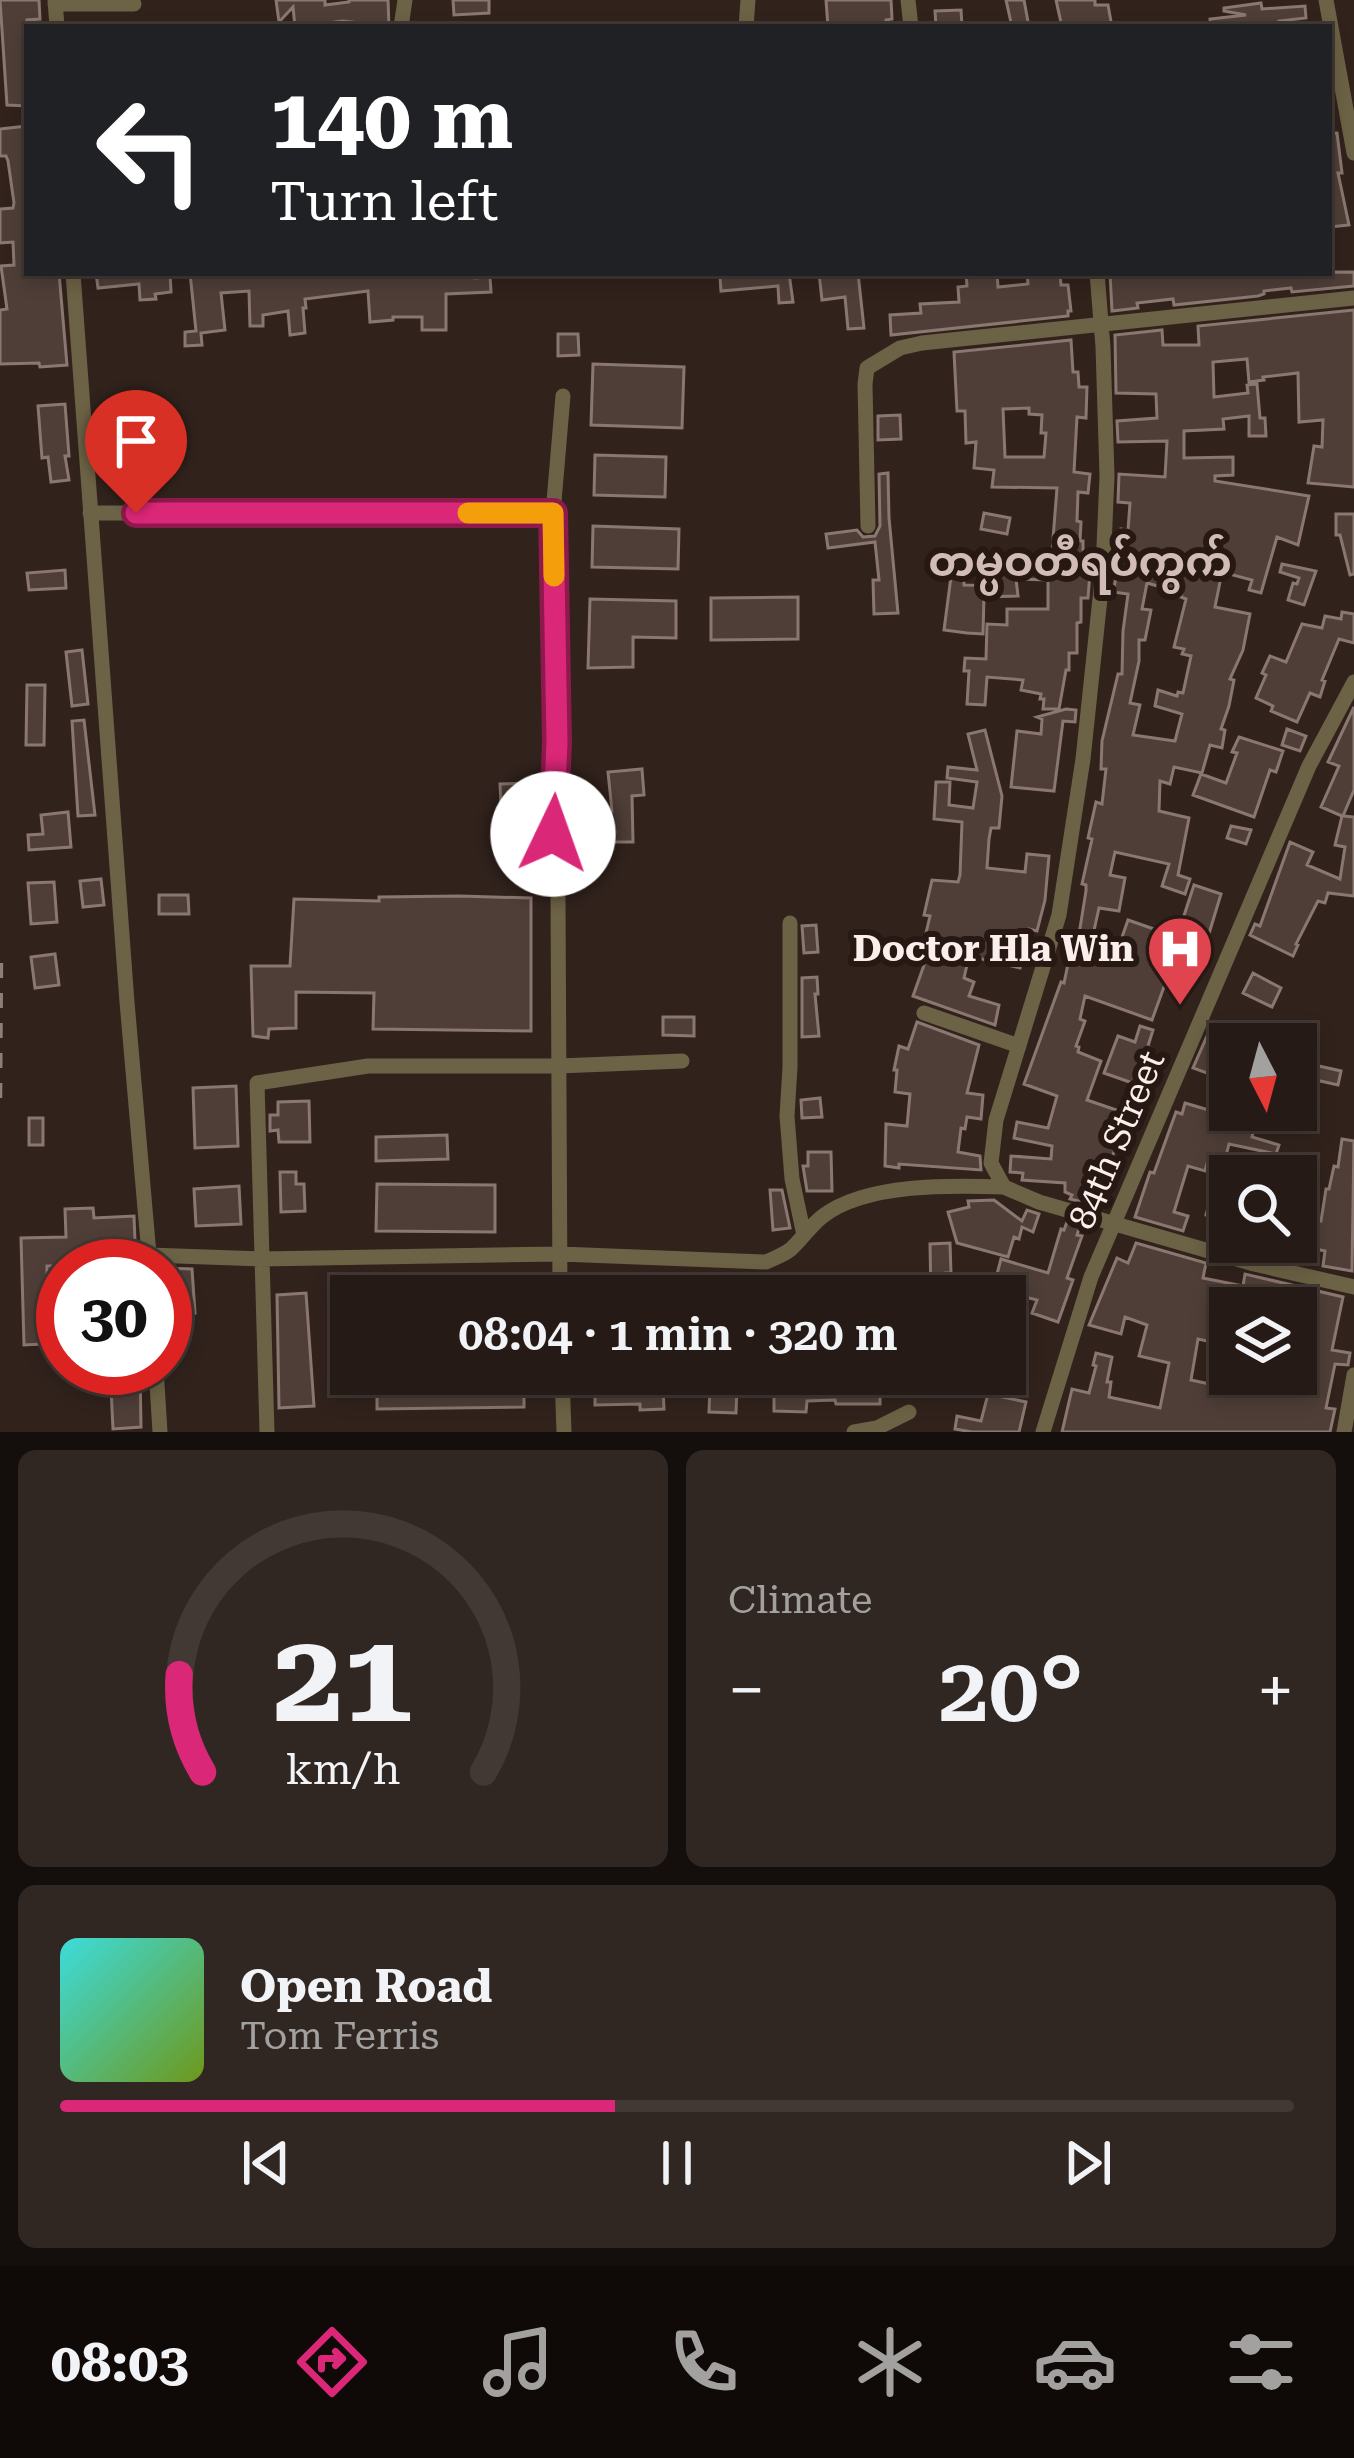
<!DOCTYPE html>
<html lang="en">
<head>
<meta charset="utf-8">
<style>
	body { margin:0; font-family:"Roboto Serif","Noto Sans Myanmar",serif; background:#312722; color:#f1f3f6; height:100vh; display:flex; flex-direction:column; font-size:45px; white-space:nowrap }
	* { box-sizing:border-box; margin:0 }
	p { font-size:39px; color:#a3a1a0 }
	.icon { flex:none; width:66px; height:66px; fill:none; stroke:currentColor; stroke-width:2; stroke-linecap:round; stroke-linejoin:round }
	.map { position:relative; height:1432px; overflow:hidden }
	.sheet { display:flex; flex-direction:column; gap:18px; padding:18px; background:#140e0c; flex:1 }
	.sheet>* { flex:none }
	.top-card { position:absolute; left:24px; top:24px; width:1308px; height:252px; border-radius:0px; box-shadow:0 6px 18px #0003,0 0 0 3px #423834; background:#202124; color:#fff; overflow:hidden }
	.needle { width:78px; rotate:174deg }
	.fabs { position:absolute; left:1209px; top:1023px; display:grid; gap:24px }
	.fabs a { display:grid; place-items:center; width:108px; height:108px; border-radius:0px; background:#251a15; box-shadow:0 6px 18px #0003,0 0 0 3px #423834; font-size:60px }
	.speed { position:absolute; left:36px; top:1239px; display:flex; gap:24px; font-size:60px; font-weight:700; text-align:center }
	.speed>* { display:grid; place-content:center; width:156px; height:156px; border-radius:50%; background:#251a15; box-shadow:0 6px 18px #0003,0 0 0 3px #423834; line-height:1 }
	.speed .limit { border:18px solid #d22; background:#fff; color:#111 }
	.pin { position:absolute; display:grid; place-items:center; width:102px; height:102px; color:#fff; margin:-123px -51px; border-radius:50% 50% 50% 0; rotate:-45deg; box-shadow:0 0 12px #0007 }
	.pin .icon { rotate:45deg }
	.me { position:absolute; width:132px; margin:-66px; rotate:3deg; stroke-linejoin:round; filter:drop-shadow(0 0 9px #0008) }
	.turn { display:flex; align-items:center; gap:42px; height:252px; padding:0 48px; font-size:54px }
	.turn .icon { width:156px; height:156px; stroke-width:2.5 }
	.turn b { display:block; font-size:84px; line-height:102px }
	.big { font-size:90px; font-weight:600; line-height:1.1 }
	.sheet .card { flex:1; display:flex; flex-direction:column; justify-content:center; gap:18px; min-width:0; padding:0 42px; border-radius:18px; background:#312722 }
	.sheet .dial { align-items:center; gap:0 }
	.dial svg { height:312px; overflow:visible; fill:none; stroke:#423834; stroke-width:7; stroke-linecap:round; text-anchor:middle }
	.dial text { fill:#f1f3f6; stroke:none }
	.song { display:flex; align-items:center; gap:36px }
	.cover { width:144px; height:144px; border-radius:18px; background:linear-gradient(135deg,hsl(180 70% 55%),hsl(80 70% 35%)) }
	.played { height:12px; border-radius:6px; background:linear-gradient(90deg,#db2777 45%,#423834 45%) }
	.keys { display:flex; justify-content:space-around; direction:ltr }
	.heat { display:flex; justify-content:space-between; align-items:center; font-size:66px; direction:ltr }
	.sheet .tiles { flex:1; display:grid; gap:18px; grid-template-columns:1fr 1fr }
	.card:last-child { grid-column:span 2 }
	.trip { position:absolute; left:330px; top:1275px; width:696px; height:120px; border-radius:0px; background:#251a15; box-shadow:0 6px 18px #0003,0 0 0 3px #423834; font-weight:600; line-height:120px; text-align:center }
	.tab-bar { display:flex; height:192px; justify-content:space-around; align-items:center; background:#0f0a08; color:#a3a1a0 }
	.tab-bar .icon { width:84px; height:84px }
	.tab-bar .on { color:#db2777 }
	.tab-bar b { font-size:54px; color:#f1f3f6 }
	.map>svg:first-child { display:block }
</style>
</head>
<body>
<div class="map">
<svg width="1354" height="1432" viewBox="0 0 1354 1432">
	<rect width="100%" height="100%" fill="#31221c"/>
	<!-- building -->
	<path fill="#4f3e38" stroke="#8a7770" stroke-width="3" fill-rule="evenodd" d="M0 0H39L40 19 27 20V106L7 105Z
		M276 0H325V5L349 2V0H388L389 27H361V23L343 21 295 27 293 7 279 22Z
		M453 0H489V13L454 15Z
		M826 0H891L892 19 886 20V27H828Z
		M1006 0H1024L1029 27H1012Z
		M1056 0H1095V5H1108L1112 27H1091V24L1062 27Z
		M1261 3 1262 9 1305 6 1306 18 1279 21 1280 27H1211L1210 19 1246 15 1224 11V8Z
		M961 10 962 26 936 27 935 11Z
		M27 126V273H59L67 365 40 367 39 363 0 364V310L7 309 1 266 14 265 13 242 0 243V209L13 208 14 203 8 161 6 156H0V129Z
		M1329 133H1337L1342 173H1338L1349 225 1329 227Z
		M1354 272V286L1292 292 1291 288 1264 291V294L1258 296 1174 305 1173 299 1137 303 1138 308 1112 311 1110 273Z
		M96 273H170L171 292 155 294 156 299 140 300 139 284 98 288Z
		M190 273H475V278L490 277 491 292 446 294V330H422V317H393V320L370 322 368 291 305 299 306 308H303L305 333 290 335 288 311 263 315V326H250L249 291 221 293 225 330 201 333 202 345 185 346V332L196 331Z
		M771 273H789L793 302 779 303 778 286 721 291 720 277Z
		M819 273H858L864 328 848 329 845 297 822 300Z
		M966 273H997L998 287 1028 284 1027 273H1060L1061 285H1068L1071 311H1068V316L891 335 890 315 921 313 920 304 959 302 958 287 967 286Z
		M1354 310V487L1308 483 1314 446 1322 447 1323 420 1299 422 1298 373 1263 377 1264 380 1249 382 1247 359 1213 362 1214 397 1248 393 1247 385 1257 384 1260 418H1265L1266 436H1249V416L1223 419 1224 429 1184 431V458L1233 457V475L1215 476V481L1309 496 1298 545 1277 537 1261 593 1249 590 1252 580 1222 572 1215 607 1250 614 1243 650 1230 679 1234 680 1229 706 1221 729 1225 730 1222 748 1210 745 1202 773 1174 767 1170 784 1160 781 1159 811 1189 818 1178 875 1190 879 1185 894 1162 886 1169 864 1115 852 1110 875 1125 878 1119 911 1099 908 1093 935 1121 940 1128 920 1177 937 1194 885 1221 894 1208 937 1203 935 1187 991 1165 984 1152 1020 1085 996 1080 1019 1085 1021 1076 1046 1079 1047 1078 1052 1101 1061 1087 1100 1125 1113 1118 1133 1127 1135 1122 1150 1115 1148 1105 1183 1099 1181 1091 1204 1070 1199 1072 1195 1065 1192V1183L1022 1180 1023 1173 1010 1172 1011 1156 1051 1159 1052 1146 1014 1138 1017 1122 1048 1128 1057 1096 1024 1084 1061 982 1064 983 1068 964 1074 965 1086 891V885L1082 884 1092 839 1088 838 1096 802 1102 804 1106 769H1101L1102 741 1118 674H1122L1123 631 1128 594 1113 592 1122 549 1119 548 1121 529 1128 530 1130 503 1118 502 1119 474 1165 477 1167 441 1118 442 1117 421 1157 418 1156 394 1116 393 1115 335 1162 330 1163 345H1199L1198 326ZM1147 583 1182 593 1181 597 1186 599 1174 647 1184 649 1182 654 1191 656 1183 693 1178 692 1177 696 1158 690 1155 706 1182 714 1175 741 1133 735 1140 705 1130 703 1139 661V640H1145L1151 610 1142 609Z
		M558 334H578L579 355 558 356Z
		M1071 340 1073 372H1078L1079 387H1087L1086 418 1077 417 1074 472 1090 474 1088 493 1078 492 1077 521 1081 522 1080 541H1083V561L1091 560 1088 598H1081V622L1077 623V653H1069V670H1066L1059 709H1043L1044 699H1040L1041 694 1021 690 1023 680 987 677 985 705 967 704 969 671H964L965 658 986 659 987 624 1007 625V609H1048V580L1016 579 1018 596 984 597 983 634 967 633 944 630 952 569H964V585L1000 586 998 573 1027 568V563L1051 564 1057 488 992 487 994 470 974 468 976 442 966 443 965 411H957L954 352ZM1029 408V414L1042 415 1041 433H1046L1044 457H1005L1003 409Z
		M593 364 684 367 682 428 591 425Z
		M65 404 69 456H65L69 480 51 482 48 457 42 458 38 406Z
		M900 415 901 439 878 440V416Z
		M595 455 666 457 665 497 594 495Z
		M888 473 889 518 898 613 874 614 873 580H879L875 542 828 548 826 534 857 530 863 537 875 536 880 526 879 474Z
		M984 513 1010 518 1007 534 981 529Z
		M1336 514H1354V574L1350 575 1340 535H1336Z
		M593 526 679 529 678 569 592 567Z
		M1282 564 1316 571 1304 605 1288 600 1293 583 1297 584 1299 578 1280 572Z
		M65 570 66 588 29 590 27 573Z
		M798 597V639L711 640V598Z
		M590 599 676 601V638L633 637V667L588 668Z
		M1342 612 1354 614V643L1339 639 1322 680 1325 681 1320 697 1310 693 1297 722 1271 711 1273 706 1256 698 1266 675 1262 673 1270 656 1286 662 1302 624 1322 628 1325 616 1341 619Z
		M82 650 88 704 72 706 66 652Z
		M27 685H45L44 745H26Z
		M1354 707V790L1343 816 1354 817V896L1328 893 1325 903 1318 901 1296 944 1298 945 1293 956 1250 935 1255 924 1260 926 1290 842 1313 852 1307 865 1340 879 1345 847 1335 845 1342 816 1321 807 1339 766 1328 762Z
		M1066 709 1076 710 1075 722 1063 721 1054 791 1011 787 1017 731 1041 734 1042 719 1037 717Z
		M84 720 95 815 78 816 72 721Z
		M1287 729 1306 736 1300 751 1282 745Z
		M985 730 1002 796 999 828H991L989 839 987 868 1025 872 1027 854 1049 856 1045 900 1037 931 1029 929 1020 968 969 956 964 978 974 982 969 996 999 1005 995 1025 913 996 929 951 922 950 930 916 924 915 932 880 958 882 960 875 962 822 934 819 936 782H950L949 805 973 808 977 782 947 778 948 767 977 770 968 734Z
		M1239 737 1283 751 1276 772 1270 770 1254 817 1193 795 1201 774 1226 783 1237 753 1232 752Z
		M642 769 644 795 632 796 633 842H610L609 811H612L608 772Z
		M529 783 530 827 502 829 500 784Z
		M68 812 71 847 29 850 28 835 43 834 41 815Z
		M1231 826 1251 830 1246 844 1227 838Z
		M101 879 104 905 83 907 80 881Z
		M54 882 57 922 31 924 28 883Z
		M159 895H188L189 914H159Z
		M459 896 531 898V1031L373 1029 374 993 296 992V1028L269 1029 268 1038 253 1036 251 966H290L294 899 379 901V897Z
		M816 925 818 952 804 953 802 926Z
		M55 954 59 985 35 988 31 957Z
		M1253 973 1281 988 1272 1007 1243 993Z
		M817 977 818 994H815L819 1036 802 1037V978Z
		M663 1017H694V1036L663 1035Z
		M917 1022 979 1045 967 1093 983 1095 981 1119 967 1117 965 1129 961 1128 958 1152 980 1156 981 1170 899 1164V1168L885 1166 886 1124 907 1126 910 1094 895 1092 897 1070H894L899 1046 908 1049Z
		M1140 1026 1153 1030 1148 1046 1151 1048 1145 1066 1148 1067 1141 1086 1104 1073 1118 1036 1135 1042Z
		M1211 1027 1228 1034 1230 1030 1249 1036 1251 1031 1284 1041V1044H1230V1070L1210 1063 1207 1073 1193 1068Z
		M1319 1066 1341 1071 1338 1085 1316 1080Z
		M236 1086 238 1146 195 1148 193 1088Z
		M820 1098 822 1117 802 1118 801 1100Z
		M309 1101 310 1142H279L278 1130 270 1131V1115H278V1102Z
		M1185 1103 1239 1119 1241 1110 1257 1115 1252 1137 1279 1145 1276 1154 1229 1144 1225 1160 1209 1156 1205 1171 1188 1166 1174 1212 1188 1216 1183 1231 1135 1217 1150 1172 1154 1173 1176 1112 1182 1114Z
		M29 1118H43V1145H29Z
		M447 1135 448 1159 376 1161V1137Z
		M1342 1139 1354 1141 1352 1271 1323 1266 1325 1251 1311 1248 1313 1220 1321 1221 1326 1189H1329L1334 1166 1338 1167Z
		M808 1152H831L832 1191H807L803 1166H808Z
		M1258 1159 1314 1170 1313 1176H1267L1268 1174 1256 1172Z
		M280 1172H296V1184H304L305 1211 281 1212Z
		M377 1184 495 1185V1232L376 1231Z
		M239 1186 241 1224 196 1226 194 1189Z
		M770 1190H782L790 1228 773 1230Z
		M994 1200 1022 1221 1027 1210 1039 1214 1033 1232 1022 1227 1019 1239 1014 1237 1008 1257 957 1243 948 1212 969 1207 968 1201Z
		M1210 1200 1225 1205V1201L1230 1202V1242H1294L1291 1260 1216 1240 1221 1220 1206 1215Z
		M93 1208 94 1218 134 1216 136 1266H47V1318H63V1343L24 1345 21 1238 66 1237 65 1209Z
		M1067 1222 1080 1226 1077 1235 1082 1236 1067 1278 1073 1280 1058 1322 1032 1313 1037 1300 1006 1292 1009 1278 997 1274 1001 1259 1048 1273 1061 1229 1064 1230Z
		M950 1243 951 1273H945L944 1296H931L930 1244Z
		M1136 1243 1206 1263 1203 1278 1243 1286 1245 1274 1343 1297 1332 1350 1350 1353 1348 1365 1335 1364 1326 1408 1335 1409 1330 1432H1062L1072 1389 1089 1393 1096 1366 1093 1365 1096 1353 1112 1357 1107 1382H1111L1109 1397 1160 1408 1169 1363 1139 1356 1147 1325 1125 1317 1121 1334 1089 1325 1117 1258 1128 1263ZM1230 1308H1296V1374H1285L1284 1378 1266 1374H1222L1219 1386 1191 1380 1198 1339 1230 1346V1334L1225 1333Z
		M165 1268 192 1269 195 1313 166 1315Z
		M670 1282 703 1284 702 1296H669Z
		M306 1293 314 1406 279 1408 277 1295Z
		M110 1368H140L141 1427 113 1429Z
		M955 1374H987L983 1392 953 1385Z
		M449 1379 450 1388H524V1407L377 1409V1381Z
		M622 1381V1389L663 1387 664 1409 640 1410V1404L595 1405V1382Z
		M880 1385V1404H836L835 1400 807 1401 806 1412 774 1411V1387Z
		M710 1386 737 1387 736 1413 709 1412Z
		M988 1394 1026 1402 1019 1432H972L955 1429 957 1416 981 1421Z"/>
	<g fill="none" stroke-linecap="round" stroke-linejoin="round">
		<!-- minor -->
		<path stroke="#6c6245" stroke-width="15" d="M55 0 57 27
			M908 0 911 27
			M1326 0 1354 153
			M55 4H134
			M401 27 405 0
			M746 27 748 0
			M73 273 127 1002 150 1266
			M1097 273 1103 347 1107 476 1103 570 1083 759 1059 915 996 1120 991 1163 1004 1187 1039 1202 1254 1264 1354 1287
			M90 513H553
			M868 526 865 384 867 368 900 348 922 343 1354 298
			M553 834 557 742 553 513 563 396
			M558 896 560 1296
			M790 923V1067L787 1116 792 1179 804 1235
			M924 1013 1019 1046
			M149 1255 260 1259 560 1254 766 1262C774 1258 784 1255 791 1249 802 1239 811 1225 823 1216 866 1183 953 1185 1004 1187
			M156 1368 160 1432
			M562 1374 564 1432
			M267 1432 257 1083 368 1066H559L682 1061
			M854 1432 877 1428 909 1412
			M1043 1432 1091 1277 1309 766 1354 682
			M1344 1432 1354 1375"/>
		<!-- rail -->
		<path stroke="#8c7f7a" stroke-width="4.5" stroke-dasharray="15 15" stroke-linecap="butt" d="M0 1098 1 953"/>
	</g>
	<g fill="none" stroke-linecap="round" stroke-linejoin="round">
		<!-- route casing -->
		<g stroke="#8e194d" stroke-width="30">
			<path id="route" d="M136 513H553L557 742 553 834"/>
		</g>
		<!-- route -->
		<use href="#route" stroke="#db2777" stroke-width="21"/>
		<!-- slow -->
		<path stroke="#f59e0b" stroke-width="21" d="M468 513H553L554 576"/>
	</g>
	<!-- icons -->
	<defs>
		<g id="hospital-pin" transform="scale(3.45)"><path d="M0 17L-7.5 6A9.5 9.5 0 1 1 7.5 6Z" fill="#e0444e" stroke="#271813"/><path d="M-5-5h3v3.5h4V-5h3V5h-3V1.5h-4V5h-3Z" fill="#fff"/></g>
	</defs>
	<g fill-rule="evenodd">
		<use href="#hospital-pin" x="1180" y="949"/>
	</g>
	<g text-anchor="middle" dominant-baseline="central" stroke-width="12" stroke-linejoin="round" paint-order="stroke">
		<!-- poi labels -->
		<g font-size="36" font-weight="bold" fill="#faefeb" stroke="#271813" text-anchor="end">
			<text x="1134" y="949">Doctor Hla Win</text>
		</g>
		<!-- street labels -->
		<g font-size="36" fill="#faefeb" stroke="#271813">
			<text transform="translate(1117 1140) rotate(-67)">84th Street</text>
		</g>
		<!-- quarter labels -->
		<g font-size="42" font-weight="bold" fill="#d1bdb5" stroke="#271813">
			<text x="1080" y="561">တမ္ပဝတီရပ်ကွက်</text>
		</g>
	</g>
</svg>
<div class="fabs">
<a><svg class="needle" viewBox="-14 -14 28 28"><path d="M0-13l5 13h-10z" fill="#e53935"/><path d="M0 13l5-13h-10z" fill="#a3a1a0"/></svg></a>
<a><svg class="icon" aria-label="search" viewBox="0 0 24 24"><circle cx="10" cy="10" r="6"/><path d="M15 15l6 6"/></svg></a>
<a><svg class="icon" aria-label="layers" viewBox="0 0 24 24"><path d="M12 4l9 5-9 5-9-5zM3 14l9 5 9-5"/></svg></a>
</div>
<div class="speed"><div class="limit">30</div></div>
<div class="pin" style="left:136px;top:513px;background:#d93025"><svg class="icon" aria-label="arrive" viewBox="0 0 24 24"><path d="M6 21V4h12l-3 4 3 4H6"/></svg></div>
<svg class="me" style="left:553px;top:834px" viewBox="-20 -20 40 40"><circle r="19" fill="#fff"/><path d="M0-13L10 11 0 6-10 11z" fill="#db2777"/></svg>
<div class="trip">08:04 · 1 min · 320 m</div>
<div class="top-card">
<div class="turn"><svg class="icon" aria-label="left" viewBox="0 0 24 24"><path d="M17 20v-9H6M10 6l-5 5 5 5"/></svg><div><b>140 m</b>Turn left</div></div>
</div>
</div>
<section class="sheet">
<div class="tiles">
<div class="card dial"><svg viewBox="0 0 100 80">
<path d="M14 69A42 42 0 1 1 86 69"/>
<path d="M14 69A42 42 0 0 1 8 44" stroke="#db2777"/>
<text x="50" y="56" font-size="32" font-weight="700">21</text>
<text x="50" y="72" font-size="11">km/h</text>
</svg></div>
<div class="card"><p>Climate</p>
<div class="heat"><a>−</a><b class="big">20°</b><a>+</a></div>
</div>
<div class="card">
<div class="song"><i class="cover"></i><div><b>Open Road</b><p>Tom Ferris</p></div></div>
<div class="played"></div>
<div class="keys"><svg class="icon" aria-label="previous" viewBox="0 0 24 24"><path d="M18 5L8 12l10 7zM5 5v14"/></svg><svg class="icon" aria-label="pause" viewBox="0 0 24 24"><path d="M8 5v14M16 5v14"/></svg><svg class="icon" aria-label="next" viewBox="0 0 24 24"><path d="M6 5l10 7-10 7zM19 5v14"/></svg></div>
</div>
</div>
</section>
<nav class="tab-bar">
<b>08:03</b>
<svg class="icon on" aria-label="directions" viewBox="0 0 24 24"><path d="M12 3l9 9-9 9-9-9zM9 14v-3h6M13 9l2 2-2 2"/></svg>
<svg class="icon" aria-label="music" viewBox="0 0 24 24"><path d="M9 18V5l10-2v13"/><circle cx="6" cy="18" r="3"/><circle cx="16" cy="16" r="3"/></svg>
<svg class="icon" aria-label="phone" viewBox="0 0 24 24"><path d="M5 4h4l2 5-3 2q2 4 5 5l2-3 5 2v4C11 20 4 13 5 4z"/></svg>
<svg class="icon" aria-label="climate" viewBox="0 0 24 24"><path d="M12 3v18M4 7l16 10M4 17L20 7"/></svg>
<svg class="icon" aria-label="car" viewBox="0 0 24 24"><path d="M5 17H2v-5l4-1 3-4h7l3 4 3 1v5h-3M9 17h6M6 11h13"/><circle cx="7" cy="17" r="2"/><circle cx="17" cy="17" r="2"/></svg>
<svg class="icon" aria-label="filters" viewBox="0 0 24 24"><path d="M4 7h16M4 17h16"/><circle cx="9" cy="7" r="2"/><circle cx="15" cy="17" r="2"/></svg>
</nav>
</body>
</html>
